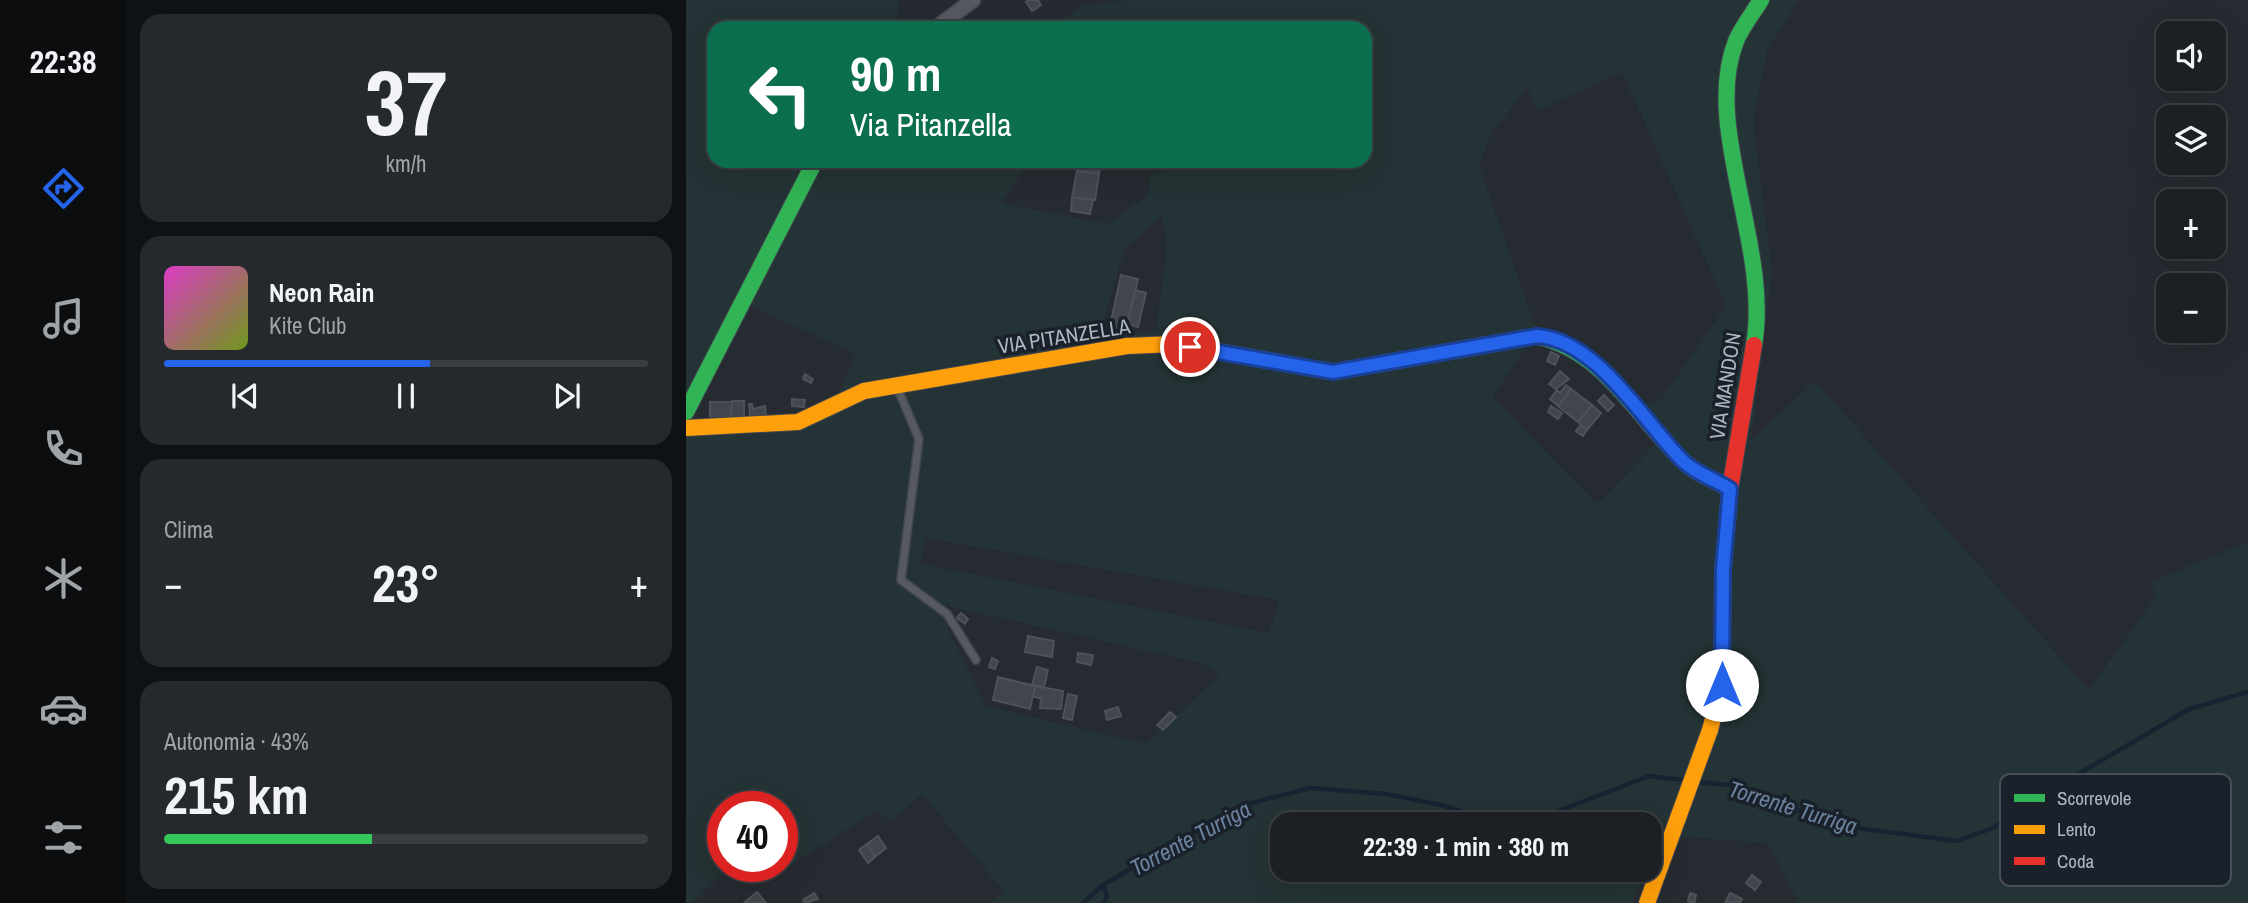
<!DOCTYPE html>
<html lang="it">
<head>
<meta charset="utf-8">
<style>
	body { margin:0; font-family:"Archivo Narrow",sans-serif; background:#25282d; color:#f1f3f6; height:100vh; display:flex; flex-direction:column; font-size:26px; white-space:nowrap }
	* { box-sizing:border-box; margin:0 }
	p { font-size:23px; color:#a0a3a7 }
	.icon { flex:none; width:38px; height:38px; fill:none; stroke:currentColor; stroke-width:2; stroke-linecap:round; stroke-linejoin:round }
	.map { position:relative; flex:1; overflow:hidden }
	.details { display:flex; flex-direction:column; gap:14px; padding:14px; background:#0f1214; width:560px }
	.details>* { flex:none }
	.guide { position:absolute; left:21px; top:21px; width:665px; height:147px; border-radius:21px; box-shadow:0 7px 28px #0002,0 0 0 2px #3a3e42; background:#0b6e4f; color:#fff; overflow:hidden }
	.fabs { position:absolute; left:1470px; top:21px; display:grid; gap:14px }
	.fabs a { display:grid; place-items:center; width:70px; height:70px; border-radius:14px; background:#1c2025; box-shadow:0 7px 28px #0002,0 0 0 2px #3a3e42; font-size:35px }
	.speed { position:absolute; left:21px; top:791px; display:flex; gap:14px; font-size:35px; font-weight:700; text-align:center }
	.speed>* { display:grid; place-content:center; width:91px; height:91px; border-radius:50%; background:#1c2025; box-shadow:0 7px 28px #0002,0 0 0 2px #3a3e42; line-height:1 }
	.speed .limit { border:10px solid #d22; background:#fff; color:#111 }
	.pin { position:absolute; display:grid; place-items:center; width:60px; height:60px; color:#fff; margin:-30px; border:4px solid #fff; border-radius:50%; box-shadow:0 2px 7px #0007 }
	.me { position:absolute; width:77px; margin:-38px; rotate:0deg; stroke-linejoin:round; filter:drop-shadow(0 0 5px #0008) }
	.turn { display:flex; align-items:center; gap:24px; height:147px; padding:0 28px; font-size:32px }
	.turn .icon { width:91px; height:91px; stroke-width:2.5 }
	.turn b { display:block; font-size:49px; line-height:60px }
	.big { font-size:52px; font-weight:700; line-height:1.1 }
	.details .card { flex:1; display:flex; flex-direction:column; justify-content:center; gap:10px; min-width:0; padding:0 24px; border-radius:21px; background:#25282d }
	.details .dial { align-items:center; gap:0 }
	.dial b { font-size:91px; line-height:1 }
	.song { display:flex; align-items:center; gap:21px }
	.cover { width:84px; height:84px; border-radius:10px; background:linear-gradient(135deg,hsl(310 70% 55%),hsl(80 70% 35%)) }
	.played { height:7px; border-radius:4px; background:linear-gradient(90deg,#2563eb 55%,#3a3e42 55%) }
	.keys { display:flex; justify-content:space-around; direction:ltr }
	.heat { display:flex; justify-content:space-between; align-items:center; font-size:38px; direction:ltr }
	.charge { height:10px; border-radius:5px; background:linear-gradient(90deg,#34c759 43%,#3a3e42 0) }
	.trip { position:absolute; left:584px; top:812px; width:392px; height:70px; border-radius:21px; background:#1c2025; box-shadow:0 7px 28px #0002,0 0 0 2px #3a3e42; font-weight:700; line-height:70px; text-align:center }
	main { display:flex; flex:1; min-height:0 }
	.dock { display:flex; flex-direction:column; width:126px; justify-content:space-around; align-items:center; background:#0b0d0f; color:#a0a3a7 }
	.dock .icon { width:49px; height:49px }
	.dock .active { color:#2563eb }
	.dock b { font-size:32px; color:#f1f3f6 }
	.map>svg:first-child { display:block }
</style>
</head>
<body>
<main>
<nav class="dock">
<b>22:38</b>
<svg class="icon active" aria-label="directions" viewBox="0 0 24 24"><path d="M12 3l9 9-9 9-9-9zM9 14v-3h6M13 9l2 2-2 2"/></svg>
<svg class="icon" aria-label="music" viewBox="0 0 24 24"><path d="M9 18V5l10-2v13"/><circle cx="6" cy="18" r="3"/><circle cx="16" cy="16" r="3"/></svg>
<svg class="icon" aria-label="phone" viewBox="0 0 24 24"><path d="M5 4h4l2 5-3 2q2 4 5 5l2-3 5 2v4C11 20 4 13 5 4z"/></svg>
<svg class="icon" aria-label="climate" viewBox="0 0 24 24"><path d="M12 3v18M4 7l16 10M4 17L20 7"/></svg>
<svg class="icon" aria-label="car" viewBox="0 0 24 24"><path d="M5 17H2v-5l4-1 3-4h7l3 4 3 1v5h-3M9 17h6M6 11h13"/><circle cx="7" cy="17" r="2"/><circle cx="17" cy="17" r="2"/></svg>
<svg class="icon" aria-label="filters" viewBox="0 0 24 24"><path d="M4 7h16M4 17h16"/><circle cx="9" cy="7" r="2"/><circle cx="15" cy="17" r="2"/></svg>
</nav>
<section class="details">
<div class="card dial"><b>37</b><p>km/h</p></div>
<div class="card">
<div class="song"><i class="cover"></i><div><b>Neon Rain</b><p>Kite Club</p></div></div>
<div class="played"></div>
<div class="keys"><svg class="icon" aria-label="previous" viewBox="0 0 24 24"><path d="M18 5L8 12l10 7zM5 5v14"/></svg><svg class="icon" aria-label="pause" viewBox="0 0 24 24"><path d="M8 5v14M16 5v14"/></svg><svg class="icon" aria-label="next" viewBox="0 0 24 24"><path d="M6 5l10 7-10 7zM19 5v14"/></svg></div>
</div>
<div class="card"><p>Clima</p>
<div class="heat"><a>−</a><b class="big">23°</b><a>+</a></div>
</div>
<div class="card"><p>Autonomia · 43%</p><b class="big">215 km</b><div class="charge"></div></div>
</section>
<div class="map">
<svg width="1562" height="903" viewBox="0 0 1562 903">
	<rect width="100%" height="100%" fill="#262b31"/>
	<!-- green -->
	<path fill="#243335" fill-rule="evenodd" d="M0 0H212L210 28H28V161H344L315 203 421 224 463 195V176L508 161H679V28H363L399 5 442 0H1113L1082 48 1067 119 1086 272 1065 440 1129 381 1403 690 1470 596 1464 582 1562 542V903H1109L1111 900 1082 843 971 835 964 853V824H597V870H958L947 903H303L318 891 236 794 205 822 190 811 75 884 55 866H96V807H37V866H45L6 903H0V421L118 417 152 395 170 354 51 300 0 397ZM936 72 1040 306 973 402H955L981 432 911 504 807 397 851 331 793 166 806 132 841 88 852 111ZM476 216 481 245 470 331 414 333 438 250ZM239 538 593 600V601L583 633 235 564ZM261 602 265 607 515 663 533 675 460 744 300 706 262 629Z"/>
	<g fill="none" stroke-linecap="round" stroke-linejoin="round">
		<!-- stream -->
		<path stroke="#182331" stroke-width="4.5" d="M1011 782 1043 785 1093 805 1171 828 1270 841 1307 828 1345 802 1503 709 1562 692
			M397 903 417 885
			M418 903 421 896 417 885 554 806 624 788 700 794 755 805 810 822 860 816 963 776 998 780"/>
	</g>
	<!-- building -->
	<path fill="#40464c" stroke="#4d5259" stroke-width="2" d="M342 0H352L355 5 346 11 340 2Z
		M400 165 414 167 413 174 392 171 393 166 400 168Z
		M391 171 413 174 409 200 386 197Z
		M386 197 407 200 404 214 385 211Z
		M435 275 452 279 440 330 424 326Z
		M449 290 460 293 452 327 441 324Z
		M865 352 873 356 869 365 861 361Z
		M874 371 883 379 870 389 863 384Z
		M119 374 127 379 125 383 117 379Z
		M880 385 885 389 872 406 864 399 871 390 874 393Z
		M885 389 906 405 892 422 872 406Z
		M918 395 928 405 922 411 912 401Z
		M106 399 119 400 118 407 106 406Z
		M46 401 45 419H24V402Z
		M46 401H58V418L45 419Z
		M63 404H66L67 409 79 406 80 416 64 417Z
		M906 405 915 413 901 430 892 422Z
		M865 406 876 413 872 419 862 412Z
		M895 425 901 430 897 436 890 431Z
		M275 613 282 619 279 624 271 618Z
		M342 636 368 641 366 657 339 652Z
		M392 653 407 655 405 665 391 662Z
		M306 658 312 661 309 669 303 667Z
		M351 667 362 670 358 687 346 685Z
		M312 677 349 686 344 709 307 700Z
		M349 686 377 691 375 709 354 708 355 699 347 696Z
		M382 694 391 696 386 720 377 718Z
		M432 707 435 716 421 720 419 711Z
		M484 712 490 717 477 730 471 725Z
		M192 836 200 848 189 857 181 844Z
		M181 844 189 857 182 863 173 850Z
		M1066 875 1075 882 1069 890 1060 883Z
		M71 892 80 903H58Z
		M128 893 132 899 119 903 117 900Z
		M1004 893 1010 895 1008 903 1002 901Z
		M1044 893 1056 899 1054 903H1039Z"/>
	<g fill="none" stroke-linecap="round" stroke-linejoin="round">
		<!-- lane casing -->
		<g stroke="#43474e" stroke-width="10">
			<path id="lane" d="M211 387 233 439 215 580 261 614 290 660"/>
		</g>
		<!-- street casing -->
		<g stroke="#43474e" stroke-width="17">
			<path id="street" d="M250 28 287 0"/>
		</g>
		<!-- fast casing -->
		<g stroke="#43474e" stroke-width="18">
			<path id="fast" d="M1068 345C1085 247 1016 127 1050 41 1056 27 1067 13 1075 0
				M529 351 647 372 851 336C920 352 949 415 997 461 1010 474 1029 480 1044 489
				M0 412 129 161"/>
		</g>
		<!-- slow casing -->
		<g stroke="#43474e" stroke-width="18">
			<path id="slow" d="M0 428 112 422 178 391 441 346 488 344 529 351
				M961 903 1024 730 1036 685V647"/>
		</g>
		<!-- jam casing -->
		<g stroke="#43474e" stroke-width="18">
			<path id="jam" d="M1036 647 1037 569 1044 489 1068 345"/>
		</g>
		<!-- lane -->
		<use href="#lane" stroke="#56595f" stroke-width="7"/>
		<!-- street -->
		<use href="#street" stroke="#56595f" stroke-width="14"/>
		<!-- fast -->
		<use href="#fast" stroke="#30b455" stroke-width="16"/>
		<!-- slow -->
		<use href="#slow" stroke="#ff9f0a" stroke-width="16"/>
		<!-- jam -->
		<use href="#jam" stroke="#e5322d" stroke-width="16"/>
	</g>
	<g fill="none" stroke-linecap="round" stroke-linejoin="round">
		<!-- route casing -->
		<g stroke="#184099" stroke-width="18">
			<path id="route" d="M504 347 647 372 851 336C911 340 957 421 997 461 1009 473 1030 480 1044 489L1037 569 1036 685"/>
		</g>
		<!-- route -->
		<use href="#route" stroke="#2563eb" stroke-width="12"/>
	</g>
	<g text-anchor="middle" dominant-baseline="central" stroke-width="7" stroke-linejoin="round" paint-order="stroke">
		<!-- street labels -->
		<g font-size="21" fill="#afb7c2" stroke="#1a212a">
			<text transform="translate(378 336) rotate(-9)">VIA PITANZELLA</text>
			<text transform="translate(1039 386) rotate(-81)">VIA MANDON</text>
		</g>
		<!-- water labels -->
		<g font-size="23" font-style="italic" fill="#6b829e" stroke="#1a212a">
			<text transform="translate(1107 807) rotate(17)">Torrente Turriga</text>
			<text transform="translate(504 838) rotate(-28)">Torrente Turriga</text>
		</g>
	</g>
	<!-- legend -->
	<rect x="1314" y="774" width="231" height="112" rx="10" fill="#1a212a" stroke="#474e58" stroke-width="2"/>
	<rect x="1328" y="794" width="31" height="8" fill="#30b455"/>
	<rect x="1328" y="825" width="31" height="9" fill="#ff9f0a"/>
	<rect x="1328" y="857" width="31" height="8" fill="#e5322d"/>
	<g font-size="19" fill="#afb7c2">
		<text x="1371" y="805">Scorrevole</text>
		<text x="1371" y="836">Lento</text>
		<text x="1371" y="868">Coda</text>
	</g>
</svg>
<div class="fabs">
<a><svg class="icon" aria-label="sound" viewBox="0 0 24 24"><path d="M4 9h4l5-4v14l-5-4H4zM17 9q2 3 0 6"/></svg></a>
<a><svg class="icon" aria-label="layers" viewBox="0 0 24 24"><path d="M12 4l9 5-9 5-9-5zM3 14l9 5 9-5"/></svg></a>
<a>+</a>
<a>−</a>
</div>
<div class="speed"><div class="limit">40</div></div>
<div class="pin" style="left:504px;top:347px;background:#d93025"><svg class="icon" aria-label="arrive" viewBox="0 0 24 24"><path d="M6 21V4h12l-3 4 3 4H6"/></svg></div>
<svg class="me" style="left:1036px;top:685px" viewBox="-20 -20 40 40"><circle r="19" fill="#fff"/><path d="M0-13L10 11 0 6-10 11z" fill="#2563eb"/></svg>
<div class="trip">22:39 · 1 min · 380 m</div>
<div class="guide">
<div class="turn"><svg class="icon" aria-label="left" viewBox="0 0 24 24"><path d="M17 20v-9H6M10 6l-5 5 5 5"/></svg><div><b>90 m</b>Via Pitanzella</div></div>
</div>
</div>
</main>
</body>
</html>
